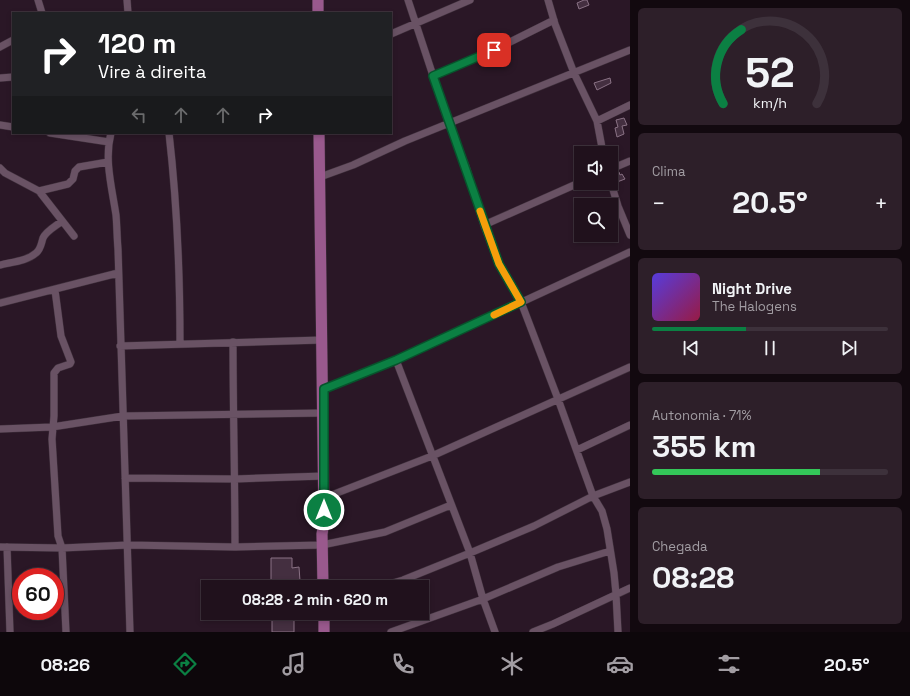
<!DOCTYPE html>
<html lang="pt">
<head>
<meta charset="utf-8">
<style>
	body { margin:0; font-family:"Space Grotesk",sans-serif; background:#2d1f29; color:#f1f3f6; height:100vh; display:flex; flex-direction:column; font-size:15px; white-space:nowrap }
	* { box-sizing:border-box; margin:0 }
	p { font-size:13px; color:#a29da3 }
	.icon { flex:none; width:22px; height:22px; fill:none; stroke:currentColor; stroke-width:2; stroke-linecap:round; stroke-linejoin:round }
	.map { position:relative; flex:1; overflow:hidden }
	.sheet { display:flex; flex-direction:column; gap:8px; padding:8px; background:#12090f; width:280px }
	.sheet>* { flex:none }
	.guide { position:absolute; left:12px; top:12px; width:380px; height:122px; border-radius:0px; box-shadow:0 2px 6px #0003,0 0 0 1px #3d313b; background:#202124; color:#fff; overflow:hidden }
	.tools { position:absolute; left:574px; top:146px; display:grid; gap:8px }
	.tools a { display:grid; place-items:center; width:44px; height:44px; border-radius:0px; background:#20111c; box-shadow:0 2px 6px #0003,0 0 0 1px #3d313b; font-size:20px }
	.speed { position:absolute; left:12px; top:568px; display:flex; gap:8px; font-size:20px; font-weight:700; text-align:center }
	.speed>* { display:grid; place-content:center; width:52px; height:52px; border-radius:50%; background:#20111c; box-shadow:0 2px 6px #0003,0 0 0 1px #3d313b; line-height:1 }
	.speed .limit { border:6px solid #d22; background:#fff; color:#111 }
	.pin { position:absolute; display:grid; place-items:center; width:34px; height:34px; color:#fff; margin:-17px; border-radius:8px; box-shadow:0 2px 6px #0006 }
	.me { position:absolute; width:44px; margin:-22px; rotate:0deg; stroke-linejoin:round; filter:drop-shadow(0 0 3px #0008) }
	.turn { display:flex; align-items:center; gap:14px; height:84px; padding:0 20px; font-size:18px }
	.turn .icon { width:52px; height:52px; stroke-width:2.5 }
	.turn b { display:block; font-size:28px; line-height:34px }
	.lanes { display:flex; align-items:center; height:38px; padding:0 20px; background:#0003; justify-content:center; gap:20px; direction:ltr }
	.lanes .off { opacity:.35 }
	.big { font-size:30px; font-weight:600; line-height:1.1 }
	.sheet .widget { flex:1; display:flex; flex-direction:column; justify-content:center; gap:6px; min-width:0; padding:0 14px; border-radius:6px; background:#2d1f29 }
	.sheet .dial { align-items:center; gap:0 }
	.dial svg { height:104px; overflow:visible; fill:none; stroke:#3d313b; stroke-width:7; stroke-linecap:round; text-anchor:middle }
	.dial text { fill:#f1f3f6; stroke:none }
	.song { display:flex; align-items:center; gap:12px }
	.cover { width:48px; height:48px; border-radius:6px; background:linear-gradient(135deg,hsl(250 70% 55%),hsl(340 70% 35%)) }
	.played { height:4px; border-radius:2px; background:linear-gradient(90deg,#0b8043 40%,#3d313b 40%) }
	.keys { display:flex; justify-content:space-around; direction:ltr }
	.heat { display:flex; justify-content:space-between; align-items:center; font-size:22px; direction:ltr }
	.charge { height:6px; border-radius:3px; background:linear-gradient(90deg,#34c759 71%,#3d313b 0) }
	.trip { position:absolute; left:201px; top:580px; width:228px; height:40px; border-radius:0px; background:#20111c; box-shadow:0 2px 6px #0003,0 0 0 1px #3d313b; font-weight:600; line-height:40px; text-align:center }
	.tabs { display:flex; height:64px; justify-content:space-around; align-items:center; background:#0d070b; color:#a29da3 }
	.tabs .icon { width:28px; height:28px }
	.tabs .on { color:#0b8043 }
	.tabs b { font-size:18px; color:#f1f3f6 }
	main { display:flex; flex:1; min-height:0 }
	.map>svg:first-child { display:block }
</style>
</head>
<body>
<main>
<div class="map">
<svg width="630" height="632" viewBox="0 0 630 632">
	<rect width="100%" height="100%" fill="#2a1726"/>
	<!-- building -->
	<path fill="#442f40" stroke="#8a7285" d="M584 0H587L589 5 579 9 577 3Z
		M610 78 611 83 597 90 594 83Z
		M624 118 627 125 622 126 624 134 617 137 615 128 618 127 616 120Z
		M619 172 620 175 622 174 625 179 617 182 614 174Z
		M271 558H292V568L299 567 300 581H291L292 587H271Z
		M272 616H294V632H272Z"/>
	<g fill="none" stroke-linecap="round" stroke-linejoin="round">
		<!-- street casing -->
		<g stroke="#40313d" stroke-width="8">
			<path id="street" d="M38 0 42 13
				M127 0 128 13
				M408 0 449 124 466 167 484 225 499 264 521 302 558 399 593 496 602 511 607 529 614 573 616 594 618 632
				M548 0 555 24 574 73 597 121 603 153
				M391 34 470 0
				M0 47 13 40
				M433 76 494 50 554 20
				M0 78 13 77
				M597 121 630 105
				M0 125 13 127
				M50 133 109 142
				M111 133C104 160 112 188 116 215 117 226 117 238 118 249L130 632
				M169 133C177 203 180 273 180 344
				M0 168 5 173 39 191 74 236
				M611 169 630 161
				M320 177 353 165 405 141 630 50
				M611 183 618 206 630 235
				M39 191 68 184 73 179 75 171 79 167 108 162
				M484 225 581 182
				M0 265C12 262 27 261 36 253 41 249 41 244 43 238 46 231 56 226 62 221
				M55 290 61 336 71 362 70 364 58 368 54 373V416L52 439 58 536 62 548 66 632
				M0 303 118 273
				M233 342C233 411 235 479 235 547
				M120 346 322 340
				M396 360 470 553 483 599 495 632
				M324 389 396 360 630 252
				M0 429 52 427 123 416 324 413
				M577 450 630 425
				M125 478 235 479 324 476
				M324 498 432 456 630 367
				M0 547 62 548 128 545 235 547 322 545 385 532 451 505
				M7 547 10 632
				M379 587 403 580 470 553 534 526 593 496 630 482
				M391 632 483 599 558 567 610 551
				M533 632 553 624 630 588"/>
		</g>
		<!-- primary casing -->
		<g stroke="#40313d" stroke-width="12">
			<path id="primary" d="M318 13V0
				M319 133 324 522 322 534 323 587
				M324 613V632"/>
		</g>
		<!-- street -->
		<use href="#street" stroke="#695264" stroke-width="7"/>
		<!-- primary -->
		<use href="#primary" stroke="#99598d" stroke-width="11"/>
	</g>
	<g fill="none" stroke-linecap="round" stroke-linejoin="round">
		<!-- route casing -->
		<g stroke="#07532c" stroke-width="10">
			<path id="route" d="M324 510V389L396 360 521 302 499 264 433 76 494 50"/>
		</g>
		<!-- route -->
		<use href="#route" stroke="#0b8043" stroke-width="7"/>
		<!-- slow -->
		<path stroke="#f59e0b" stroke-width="7" d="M480 211 499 264 521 302 494 315"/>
	</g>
</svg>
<div class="tools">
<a><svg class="icon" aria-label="sound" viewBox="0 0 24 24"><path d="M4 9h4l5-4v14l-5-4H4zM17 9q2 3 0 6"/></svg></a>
<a><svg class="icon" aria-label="search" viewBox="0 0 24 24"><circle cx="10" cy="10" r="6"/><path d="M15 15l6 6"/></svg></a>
</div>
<div class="speed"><div class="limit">60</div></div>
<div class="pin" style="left:494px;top:50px;background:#d93025"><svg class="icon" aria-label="arrive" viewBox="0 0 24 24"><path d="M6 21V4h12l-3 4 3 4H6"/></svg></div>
<svg class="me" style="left:324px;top:510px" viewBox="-20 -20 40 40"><circle r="17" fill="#0b8043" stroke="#fff" stroke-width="3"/><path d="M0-11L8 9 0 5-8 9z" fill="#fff"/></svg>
<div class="trip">08:28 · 2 min · 620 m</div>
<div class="guide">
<div class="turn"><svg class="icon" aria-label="right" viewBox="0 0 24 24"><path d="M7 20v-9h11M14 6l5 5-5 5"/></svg><div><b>120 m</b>Vire à direita</div></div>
<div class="lanes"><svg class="icon off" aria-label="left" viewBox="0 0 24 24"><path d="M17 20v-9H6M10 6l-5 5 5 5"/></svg><svg class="icon off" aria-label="ahead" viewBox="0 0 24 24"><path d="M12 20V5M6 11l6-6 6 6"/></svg><svg class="icon off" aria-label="ahead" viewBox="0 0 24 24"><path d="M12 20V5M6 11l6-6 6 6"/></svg><svg class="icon" aria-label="right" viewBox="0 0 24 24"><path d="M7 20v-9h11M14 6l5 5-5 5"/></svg></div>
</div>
</div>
<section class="sheet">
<div class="widget dial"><svg viewBox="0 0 100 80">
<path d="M14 69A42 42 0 1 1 86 69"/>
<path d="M14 69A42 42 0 0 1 28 12" stroke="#0b8043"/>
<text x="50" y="56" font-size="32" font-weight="700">52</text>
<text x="50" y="72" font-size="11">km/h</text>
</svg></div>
<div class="widget"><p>Clima</p>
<div class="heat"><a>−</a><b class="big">20.5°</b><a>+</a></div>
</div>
<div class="widget">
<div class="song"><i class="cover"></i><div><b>Night Drive</b><p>The Halogens</p></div></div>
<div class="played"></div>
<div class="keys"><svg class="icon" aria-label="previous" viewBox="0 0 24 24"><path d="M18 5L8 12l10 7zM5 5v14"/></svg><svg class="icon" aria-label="pause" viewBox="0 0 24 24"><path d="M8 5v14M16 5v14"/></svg><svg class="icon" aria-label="next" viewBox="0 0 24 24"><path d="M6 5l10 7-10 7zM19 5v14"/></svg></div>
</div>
<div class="widget"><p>Autonomia · 71%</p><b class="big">355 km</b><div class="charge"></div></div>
<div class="widget"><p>Chegada</p><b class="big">08:28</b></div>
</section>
</main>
<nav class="tabs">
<b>08:26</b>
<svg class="icon on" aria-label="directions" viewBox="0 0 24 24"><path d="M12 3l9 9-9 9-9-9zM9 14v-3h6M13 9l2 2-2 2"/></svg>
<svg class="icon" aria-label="music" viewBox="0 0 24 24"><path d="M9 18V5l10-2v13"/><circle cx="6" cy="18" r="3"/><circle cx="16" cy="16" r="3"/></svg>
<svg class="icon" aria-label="phone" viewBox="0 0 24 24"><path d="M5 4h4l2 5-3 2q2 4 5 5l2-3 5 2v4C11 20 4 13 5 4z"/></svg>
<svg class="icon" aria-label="climate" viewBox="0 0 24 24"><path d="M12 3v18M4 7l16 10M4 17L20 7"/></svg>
<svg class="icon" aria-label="car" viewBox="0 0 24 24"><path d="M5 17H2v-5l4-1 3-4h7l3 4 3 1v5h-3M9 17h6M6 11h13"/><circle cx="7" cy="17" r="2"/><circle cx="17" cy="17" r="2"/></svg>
<svg class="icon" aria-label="filters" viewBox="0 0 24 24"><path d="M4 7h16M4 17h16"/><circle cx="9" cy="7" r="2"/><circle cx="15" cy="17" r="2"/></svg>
<b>20.5°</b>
</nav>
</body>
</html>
